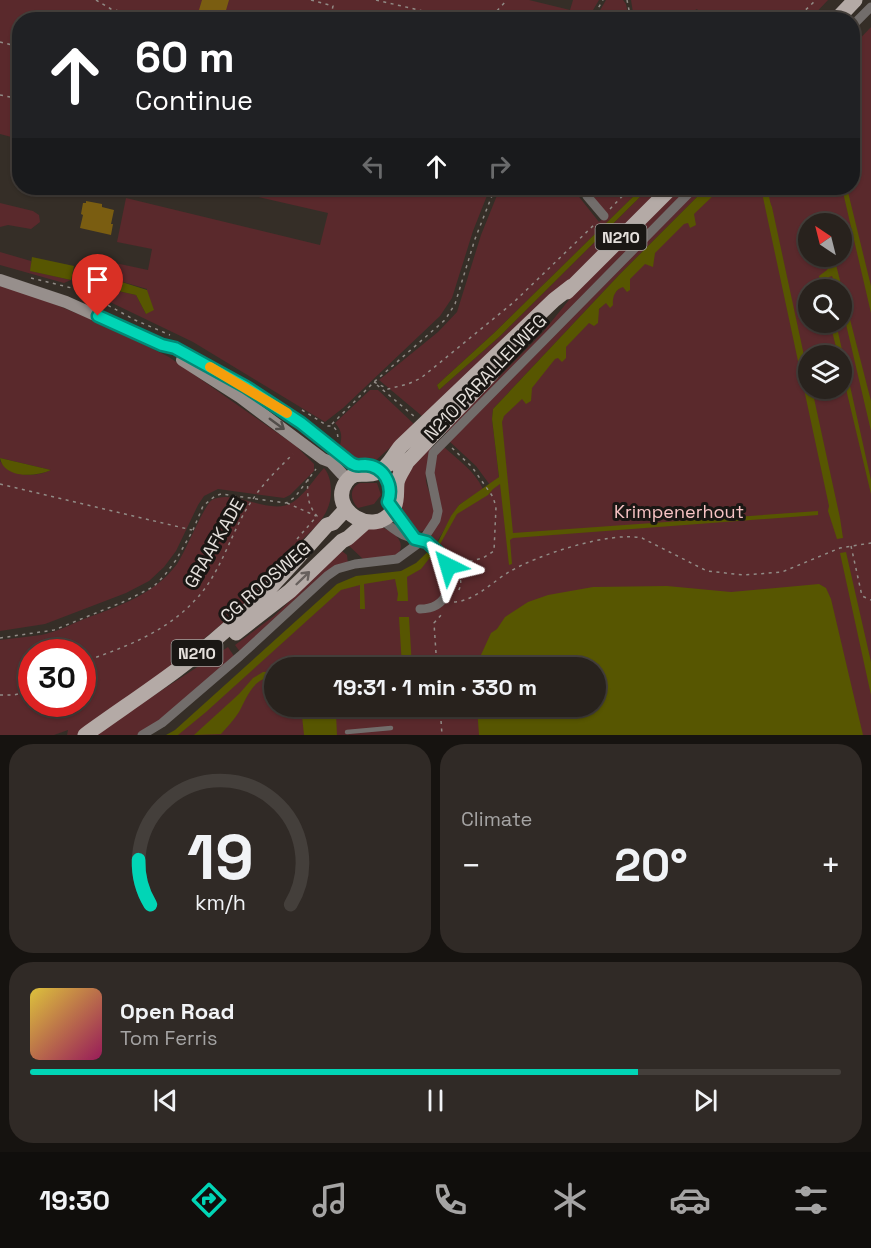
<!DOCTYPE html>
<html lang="en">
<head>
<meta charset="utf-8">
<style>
	body { margin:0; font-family:"Space Grotesk",sans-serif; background:#302a26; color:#f1f3f6; height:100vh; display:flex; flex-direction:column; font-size:22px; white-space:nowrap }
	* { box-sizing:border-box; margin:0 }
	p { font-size:20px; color:#a5a4a4 }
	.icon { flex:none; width:33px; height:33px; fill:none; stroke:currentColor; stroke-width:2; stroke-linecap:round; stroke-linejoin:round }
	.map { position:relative; height:735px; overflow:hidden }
	.sheet { display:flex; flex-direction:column; gap:9px; padding:9px; background:#161310; flex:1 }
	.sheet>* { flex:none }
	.top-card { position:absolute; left:12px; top:12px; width:848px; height:183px; border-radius:24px; box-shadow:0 2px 4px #0004,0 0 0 2px #443f3b; background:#202124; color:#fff; overflow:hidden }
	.needle { width:39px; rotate:325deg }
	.buttons { position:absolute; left:798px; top:213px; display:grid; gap:12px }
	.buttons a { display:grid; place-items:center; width:54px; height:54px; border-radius:50%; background:#28221d; box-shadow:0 2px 4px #0004,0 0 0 2px #443f3b; font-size:30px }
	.speed { position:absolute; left:18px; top:639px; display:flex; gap:12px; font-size:30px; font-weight:700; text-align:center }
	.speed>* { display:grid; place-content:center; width:78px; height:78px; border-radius:50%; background:#28221d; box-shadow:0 2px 4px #0004,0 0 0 2px #443f3b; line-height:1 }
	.speed .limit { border:9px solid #d22; background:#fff; color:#111 }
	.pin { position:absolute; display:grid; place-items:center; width:51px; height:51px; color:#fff; margin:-62px -26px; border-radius:50% 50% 50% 0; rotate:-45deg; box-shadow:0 0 6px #0007 }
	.pin .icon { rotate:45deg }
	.me { position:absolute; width:66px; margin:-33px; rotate:320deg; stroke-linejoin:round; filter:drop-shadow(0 0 4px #0008) }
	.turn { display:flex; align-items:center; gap:21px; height:126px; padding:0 24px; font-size:27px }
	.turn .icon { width:78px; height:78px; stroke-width:2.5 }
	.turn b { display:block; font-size:42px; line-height:51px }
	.lanes { display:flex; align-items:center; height:57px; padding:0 24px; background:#0003; justify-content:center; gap:30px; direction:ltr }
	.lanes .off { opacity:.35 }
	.big { font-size:45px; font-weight:800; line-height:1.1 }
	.sheet .card { flex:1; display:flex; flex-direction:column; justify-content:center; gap:9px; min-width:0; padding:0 21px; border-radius:24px; background:#302a26 }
	.sheet .dial { align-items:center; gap:0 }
	.dial svg { height:156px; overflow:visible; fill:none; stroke:#443f3b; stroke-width:7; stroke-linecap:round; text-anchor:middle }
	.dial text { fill:#f1f3f6; stroke:none }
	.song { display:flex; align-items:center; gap:18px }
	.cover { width:72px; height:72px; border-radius:9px; background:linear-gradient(135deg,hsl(50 70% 55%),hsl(330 70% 35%)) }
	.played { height:6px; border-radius:3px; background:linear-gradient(90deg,#01d5b6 75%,#443f3b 75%) }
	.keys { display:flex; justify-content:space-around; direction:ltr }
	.heat { display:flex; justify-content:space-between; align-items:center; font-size:33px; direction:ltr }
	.sheet .tiles { flex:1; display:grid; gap:9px; grid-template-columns:1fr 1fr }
	.card:last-child { grid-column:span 2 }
	.trip { position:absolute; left:264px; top:657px; width:342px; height:60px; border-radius:30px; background:#28221d; box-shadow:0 2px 4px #0004,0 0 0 2px #443f3b; font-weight:800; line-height:60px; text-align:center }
	.dock { display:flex; height:96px; justify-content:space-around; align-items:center; background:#100e0c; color:#a5a4a4 }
	.dock .icon { width:42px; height:42px }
	.dock .current { color:#01d5b6 }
	.dock b { font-size:27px; color:#f1f3f6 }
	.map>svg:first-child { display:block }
</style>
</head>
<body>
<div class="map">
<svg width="871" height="735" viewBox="0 0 871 735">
	<rect width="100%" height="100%" fill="#352e27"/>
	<!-- green -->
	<path fill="#5a292c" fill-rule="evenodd" d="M0 0H529L570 10 573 0H599L587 20H20L19 139 0 134Z
		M606 0H623L626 4 629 19H595Z
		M631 0H828L809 20 704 19 697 9 690 13 692 19H634Z
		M871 27V735H172L325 599 352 581 407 574 443 538 455 514 504 479 499 414 715 188H852V47ZM808 224H842V256H808ZM808 290H842V322H808ZM808 356H842V388H808ZM274 668H596V706H274Z
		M219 188H490L473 231 452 298 440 316 343 408 325 422 193 342 83 289 82 283 136 295 146 314 147 289 99 275 101 260 148 270 152 249 117 242 126 198 320 245 328 213Z
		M500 188H578L576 193 599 222 607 215 589 191V188H642L494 333 437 385 439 390 499 337 649 188H663L510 340 422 416 379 380 438 332 457 312 481 235Z
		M677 188H690L486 398 446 433 445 432 543 332 577 290Z
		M697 188H706L619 275 493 409 492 419 499 477 490 485 476 466 449 441Z
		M0 203 33 211 39 215 40 222 31 229 8 225 0 227Z
		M0 252 31 261V271L71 280 64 283 0 265Z
		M0 286 47 301 107 326 169 357 296 446 314 464V471L290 495 284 498 218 489 204 496 198 505 176 551 164 567 149 581 126 593 45 624 0 631V461C12 477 34 478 51 470L0 458Z
		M370 390H378L415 425 374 462 355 460 339 449C342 439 343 431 335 423Z
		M430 447 432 449C429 459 425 470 426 481 428 493 437 504 433 517 426 542 405 531 400 511 399 506 403 480 405 475 409 465 423 455 430 447Z
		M444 447C459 461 474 470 483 489L459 505 435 545 431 537 441 516 432 473 434 458Z
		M324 468C329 474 331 482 331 491 331 515 315 527 299 543L293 545 277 563 278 565C255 597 226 621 196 645 158 677 119 706 80 735H67L68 730 54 735H0V640C14 638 28 637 41 635 56 632 70 625 84 619 119 606 154 595 177 564 186 551 204 505 212 500 235 488 270 517 293 502 305 494 314 479 324 468ZM32 652H82V704H32Z
		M360 483H377L381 495 374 504 358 508C350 500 349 488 360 483Z
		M377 526C391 529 410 542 396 556L363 559 346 543 361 530Z
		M342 551 347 555 348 564 241 653 235 645 274 616Z
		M228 647 234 656 157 722 137 735H93Z"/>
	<!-- water -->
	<path fill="#575601" d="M642 188H649L499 337 439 390 437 385 494 333Z
		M706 188H725L726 193 723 196 718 191 694 214 696 225 690 228 688 223 684 224 655 253 653 267 645 264 630 279V290L627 292 623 287C615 289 612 298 613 305L610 308 606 303 599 309 598 323 594 326 589 323 566 347V358L562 362 558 358 555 359 532 388 531 401 526 404 522 399 504 416 502 422 513 533 818 511V515L513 538 510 540 512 564 509 565 500 484 493 489 488 495 457 514 439 546 421 569 407 577 408 601H397L398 594 395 579 364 584 365 609H360V585L341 590 206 712 178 735H166L175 730 337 584 356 576 401 571 416 563 438 542 451 516 459 505 499 477 492 419 493 409 619 275Z
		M761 188H768C769 194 769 200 772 207L808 374V388L812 389 840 518 843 538 837 539 828 511 829 506Z
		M842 188H847L871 286V313Z
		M32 257 74 266 71 280 30 271Z
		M828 257H834L871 401V431L842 307V290L837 289 832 276 829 277 827 282 829 289H822L819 276 827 270 830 265Z
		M84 270 147 290 154 310 146 314 136 295 82 283Z
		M830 323H836L871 480V494L842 372V356L838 355Z
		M0 458 51 470C36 477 4 479 0 458Z
		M846 552 871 662V695L840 553Z
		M819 584 826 588 831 599 863 735H479L477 707 596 706V668L478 667 480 657 491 633 497 629 505 617 528 602 548 595 593 587 667 586 731 592Z
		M399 617H409L412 667H402Z
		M274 671V678C254 676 247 697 239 712 234 720 227 727 221 734L194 735 239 694 253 678 263 672Z
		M297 707H307L309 713 336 714 337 735H304L302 716Z"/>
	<!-- building -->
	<path fill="#7a5d11" d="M202 0H229L224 17 199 10Z
		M86 201 102 204V207L114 210 111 224H113L111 235 80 228 83 215 81 214 83 203H86Z"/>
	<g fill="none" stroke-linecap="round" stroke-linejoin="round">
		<!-- path -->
		<path stroke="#918b86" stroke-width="1.5" stroke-dasharray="3 4.5" stroke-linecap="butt" d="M96 0 111 9 154 20
			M311 0 333 6 330 20
			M376 0 461 20
			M627 0 631 20
			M108 20 110 10
			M477 20 494 14 507 0
			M591 20 603 0
			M795 20 816 0
			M0 42 20 47
			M0 95 20 99
			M610 209 630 188
			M31 278 80 290 135 320 170 335
			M374 382 388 389 408 384 421 378 514 302 596 223
			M377 385 415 417
			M302 410 328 426H333L337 431 338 438
			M332 424 374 382 445 320 455 304 475 239 495 188
			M452 448 472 467 493 497 496 507 494 551 483 558 459 564 461 585 457 594
			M0 484 192 530
			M287 503 316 516
			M297 539 317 516C307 504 307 494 308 479
			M851 546 862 596 871 600
			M454 602C475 601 492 582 509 572 537 555 610 531 642 538L707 571 744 575 782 572 840 548 871 543
			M0 638 54 630 123 602 153 587 164 576 176 560 193 530 203 506 215 496 221 494 286 503 295 497 316 469
			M82 662C124 648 167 632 197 598 223 570 231 530 253 499 264 482 279 468 293 454
			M437 668 434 623 442 614
			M0 695H14L32 690
			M440 706 442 735"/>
		<!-- lane -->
		<path stroke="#726d6b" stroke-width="4.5" d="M347 732 391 728"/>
		<!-- street -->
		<path stroke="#726d6b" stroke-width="9" d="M852 26 871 7
			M583 188 587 196 604 216
			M393 509 415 539
			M382 520C390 526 397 533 406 536 412 539 418 538 424 541 443 548 455 574 447 593 442 604 432 609 420 609
			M142 735 162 723 240 656 327 576 337 569 355 564 397 559 423 540 436 520 438 511 430 473 433 453 694 188"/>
		<!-- secondary -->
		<path stroke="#978f8c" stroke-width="12" d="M0 280 66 302 162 345 175 348 246 387 301 423 355 466
			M182 360 240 397 323 459 331 462 342 474"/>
		<!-- primary -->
		<path stroke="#b4aaa6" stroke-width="15" d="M836 20 855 0
			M567 292 671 188
			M407 462C404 469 398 476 397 483 396 493 398 501 393 510 375 539 327 510 346 482 355 469 365 477 376 473 388 469 393 455 401 446L554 300 572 286
			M399 467 407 462 492 373
			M236 633 290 591 342 541 348 538 366 522
			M85 735C132 701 181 670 225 631 262 599 294 562 327 525L333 523 346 509"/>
	</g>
	<!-- one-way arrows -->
	<defs><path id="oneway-shaft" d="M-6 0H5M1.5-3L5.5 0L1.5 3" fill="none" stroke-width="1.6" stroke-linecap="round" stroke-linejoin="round" transform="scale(1.5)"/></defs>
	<use stroke="#524d4a" href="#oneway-shaft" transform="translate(277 424) rotate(36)"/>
	<use stroke="#67605d" href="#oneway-shaft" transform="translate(303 578) rotate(-44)"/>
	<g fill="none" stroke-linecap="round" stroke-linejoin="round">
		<!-- route casing -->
		<g stroke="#018a76" stroke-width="15">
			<path id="route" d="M98 316 162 345 175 348 246 387 301 423 351 463C357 467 359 465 365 465 384 466 394 485 388 502L415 539 427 542 441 555 448 566"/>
		</g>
		<!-- route -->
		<use href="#route" stroke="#01d5b6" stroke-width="10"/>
		<!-- slow -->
		<path stroke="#f59e0b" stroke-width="10" d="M210 367 287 413"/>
	</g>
	<g text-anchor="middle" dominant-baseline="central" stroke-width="6" stroke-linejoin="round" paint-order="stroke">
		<!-- shield labels -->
		<g fill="#1a1714" stroke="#a8a4a0" stroke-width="1.5">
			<rect x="595.5" y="224" width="51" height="26" rx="4.5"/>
			<rect x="171.5" y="640" width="51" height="26" rx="4.5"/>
		</g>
		<g font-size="16" font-weight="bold" fill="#e5e0dc">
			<text x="621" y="237">N210</text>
			<text x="197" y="653">N210</text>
		</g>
		<!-- street labels -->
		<g font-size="18" fill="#e5e0dc" stroke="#1a1714">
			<text transform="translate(485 377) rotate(-46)">N210 PARALLELWEG</text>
			<text transform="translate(214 543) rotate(-60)">GRAAFKADE</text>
			<text transform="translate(265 582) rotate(-41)">CG ROOSWEG</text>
		</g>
		<!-- park labels -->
		<g font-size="18" fill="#f7c3c4" stroke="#1a1714">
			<text x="679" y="511">Krimpenerhout</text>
		</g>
	</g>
</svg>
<div class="buttons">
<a><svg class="needle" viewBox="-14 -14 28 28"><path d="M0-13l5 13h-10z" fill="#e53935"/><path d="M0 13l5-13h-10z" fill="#a5a4a4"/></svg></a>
<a><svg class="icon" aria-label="search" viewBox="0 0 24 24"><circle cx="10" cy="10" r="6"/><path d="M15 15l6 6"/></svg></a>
<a><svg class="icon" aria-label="layers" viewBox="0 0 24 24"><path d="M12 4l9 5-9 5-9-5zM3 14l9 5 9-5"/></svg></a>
</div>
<div class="speed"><div class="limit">30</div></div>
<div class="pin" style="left:98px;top:316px;background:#d93025"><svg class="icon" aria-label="arrive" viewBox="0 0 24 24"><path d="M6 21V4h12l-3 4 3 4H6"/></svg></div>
<svg class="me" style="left:448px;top:566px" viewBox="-20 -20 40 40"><path d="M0-17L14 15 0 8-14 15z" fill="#01d5b6" stroke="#fff" stroke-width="4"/></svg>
<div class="trip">19:31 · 1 min · 330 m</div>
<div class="top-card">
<div class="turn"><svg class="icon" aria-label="ahead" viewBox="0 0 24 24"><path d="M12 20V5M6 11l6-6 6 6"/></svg><div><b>60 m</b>Continue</div></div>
<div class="lanes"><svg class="icon off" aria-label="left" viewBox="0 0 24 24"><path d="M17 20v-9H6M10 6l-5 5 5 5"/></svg><svg class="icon" aria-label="ahead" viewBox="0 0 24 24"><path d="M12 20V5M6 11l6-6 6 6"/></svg><svg class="icon off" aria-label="right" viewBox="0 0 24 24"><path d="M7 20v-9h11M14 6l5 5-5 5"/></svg></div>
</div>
</div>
<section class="sheet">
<div class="tiles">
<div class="card dial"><svg viewBox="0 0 100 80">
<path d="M14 69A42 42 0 1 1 86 69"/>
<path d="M14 69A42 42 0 0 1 8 46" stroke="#01d5b6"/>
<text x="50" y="56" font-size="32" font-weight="700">19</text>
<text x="50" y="72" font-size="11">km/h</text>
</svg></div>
<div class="card"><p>Climate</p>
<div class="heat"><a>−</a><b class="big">20°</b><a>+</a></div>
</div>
<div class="card">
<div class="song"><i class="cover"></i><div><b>Open Road</b><p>Tom Ferris</p></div></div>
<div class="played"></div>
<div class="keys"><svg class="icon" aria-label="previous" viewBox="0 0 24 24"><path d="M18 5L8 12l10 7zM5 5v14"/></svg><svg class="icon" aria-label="pause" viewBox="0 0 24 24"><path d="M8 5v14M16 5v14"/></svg><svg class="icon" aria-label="next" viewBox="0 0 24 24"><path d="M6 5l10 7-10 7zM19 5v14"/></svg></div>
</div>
</div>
</section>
<nav class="dock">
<b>19:30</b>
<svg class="icon current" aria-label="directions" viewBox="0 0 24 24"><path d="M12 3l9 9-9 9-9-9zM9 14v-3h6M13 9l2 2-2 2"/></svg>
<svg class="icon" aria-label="music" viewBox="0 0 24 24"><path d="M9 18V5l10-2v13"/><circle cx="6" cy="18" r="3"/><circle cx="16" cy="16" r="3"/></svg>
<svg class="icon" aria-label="phone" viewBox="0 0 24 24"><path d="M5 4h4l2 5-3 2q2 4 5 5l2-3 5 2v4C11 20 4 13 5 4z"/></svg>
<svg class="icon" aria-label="climate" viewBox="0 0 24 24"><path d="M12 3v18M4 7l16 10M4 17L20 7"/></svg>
<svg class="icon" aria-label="car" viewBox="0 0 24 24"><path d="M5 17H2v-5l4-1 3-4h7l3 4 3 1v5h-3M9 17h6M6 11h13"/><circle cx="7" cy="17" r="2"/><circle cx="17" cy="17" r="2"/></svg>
<svg class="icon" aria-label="filters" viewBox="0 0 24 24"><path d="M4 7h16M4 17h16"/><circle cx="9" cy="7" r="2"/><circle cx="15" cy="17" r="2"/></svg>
</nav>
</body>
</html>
